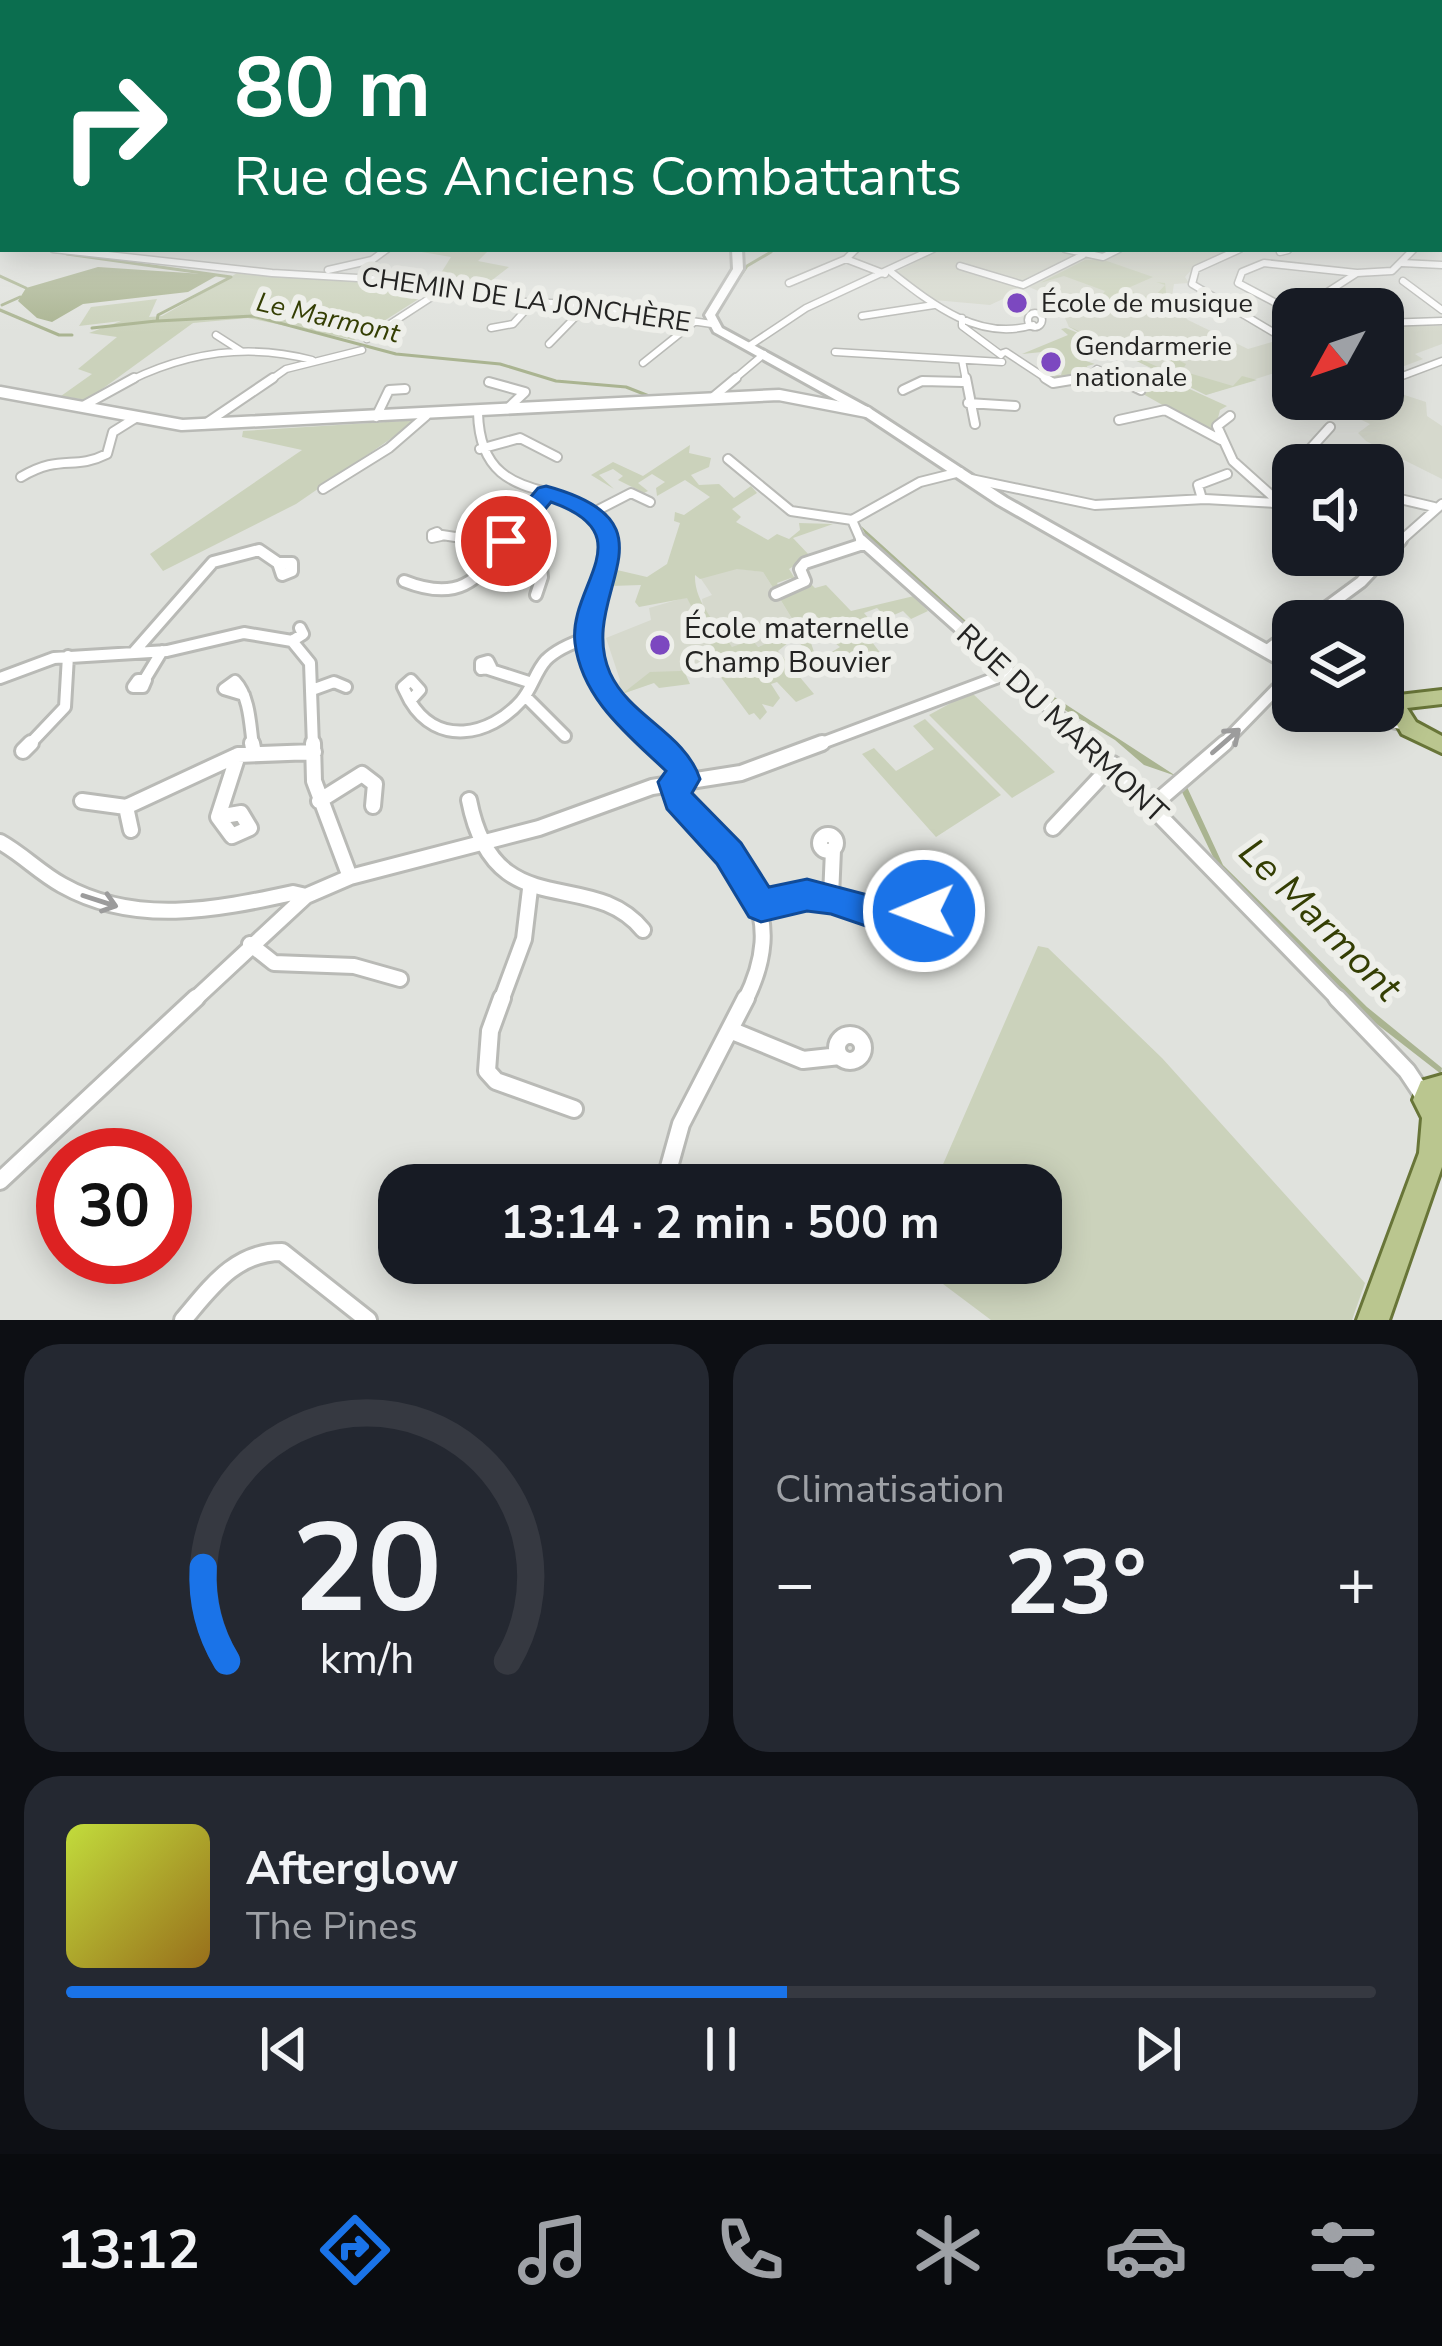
<!DOCTYPE html>
<html lang="fr">
<head>
<meta charset="utf-8">
<style>
	body { margin:0; font-family:"Nunito Sans",sans-serif; background:#242831; color:#f1f3f6; height:100vh; display:flex; flex-direction:column; font-size:45px; white-space:nowrap }
	* { box-sizing:border-box; margin:0 }
	p { font-size:39px; color:#9ea1a6 }
	.icon { flex:none; width:66px; height:66px; fill:none; stroke:currentColor; stroke-width:2; stroke-linecap:round; stroke-linejoin:round }
	.map { position:relative; height:1320px; overflow:hidden }
	.sheet { display:flex; flex-direction:column; gap:24px; padding:24px; background:#0d0f14; flex:1 }
	.sheet>* { flex:none }
	.top-card { position:absolute; left:0px; top:0px; width:1443px; height:252px; box-shadow:0 6px 30px #0003; background:#0b6e4f; color:#fff; overflow:hidden }
	.needle { width:78px; rotate:230deg }
	.tools { position:absolute; left:1272px; top:288px; display:grid; gap:24px }
	.tools a { display:grid; place-items:center; width:132px; height:132px; border-radius:24px; background:#171b24; box-shadow:0 6px 30px #0003; font-size:60px }
	.speed { position:absolute; left:36px; top:1128px; display:flex; gap:24px; font-size:60px; font-weight:700; text-align:center }
	.speed>* { display:grid; place-content:center; width:156px; height:156px; border-radius:50%; background:#171b24; box-shadow:0 6px 30px #0003; line-height:1 }
	.speed .limit { border:18px solid #d22; background:#fff; color:#111 }
	.pin { position:absolute; display:grid; place-items:center; width:102px; height:102px; color:#fff; margin:-51px; border:6px solid #fff; border-radius:50%; box-shadow:0 3px 12px #0007 }
	.me { position:absolute; width:132px; margin:-66px; rotate:269deg; stroke-linejoin:round; filter:drop-shadow(0 0 9px #0008) }
	.turn { display:flex; align-items:center; gap:42px; height:252px; padding:0 36px; font-size:54px }
	.turn .icon { width:156px; height:156px; stroke-width:2.5 }
	.turn b { display:block; font-size:84px; line-height:102px }
	.big { font-size:90px; font-weight:700; line-height:1.1 }
	.sheet .card { flex:1; display:flex; flex-direction:column; justify-content:center; gap:18px; min-width:0; padding:0 42px; border-radius:36px; background:#242831 }
	.sheet .dial { align-items:center; gap:0 }
	.dial svg { height:312px; overflow:visible; fill:none; stroke:#363941; stroke-width:7; stroke-linecap:round; text-anchor:middle }
	.dial text { fill:#f1f3f6; stroke:none }
	.song { display:flex; align-items:center; gap:36px }
	.cover { width:144px; height:144px; border-radius:18px; background:linear-gradient(135deg,hsl(70 70% 55%),hsl(40 70% 35%)) }
	.played { height:12px; border-radius:6px; background:linear-gradient(90deg,#1a73e8 55%,#363941 55%) }
	.keys { display:flex; justify-content:space-around; direction:ltr }
	.heat { display:flex; justify-content:space-between; align-items:center; font-size:66px; direction:ltr }
	.sheet .tiles { flex:1; display:grid; gap:24px; grid-template-columns:1fr 1fr }
	.card:last-child { grid-column:span 2 }
	.trip { position:absolute; left:378px; top:1164px; width:684px; height:120px; border-radius:36px; background:#171b24; box-shadow:0 6px 30px #0003; font-weight:700; line-height:120px; text-align:center }
	.dock { display:flex; height:192px; justify-content:space-around; align-items:center; background:#090b0e; color:#9ea1a6 }
	.dock .icon { width:84px; height:84px }
	.dock .selected { color:#1a73e8 }
	.dock b { font-size:54px; color:#f1f3f6 }
	.map>svg:first-child { display:block }
</style>
</head>
<body>
<div class="map">
<svg width="1442" height="1320" viewBox="0 0 1442 1320">
	<rect width="100%" height="100%" fill="#e0e2dd"/>
	<!-- built -->
	<path fill="#d6d9cd" d="M941 249H1236L1193 268 1185 277 1189 283 1174 284 1171 303 1188 320 1248 349 1279 340 1293 348V367L1206 395 1069 327 1065 318 1044 308 1060 300 1029 287 990 305 934 300 896 272Z
		M1402 326H1442V344L1415 354 1423 359 1383 374V327L1405 330Z
		M1383 388 1426 402 1427 416 1442 426V479L1366 441 1358 433 1370 424 1319 400 1383 399Z
		M726 567 763 572 801 633 757 647H732L703 607 702 599 712 595 699 576Z
		M687 597 719 659 622 694 616 690 620 680 606 638 651 620 649 608Z"/>
	<!-- green -->
	<path fill="#cbd2bb" d="M490 249 478 261 509 267 478 291 436 281 451 257 410 250Z
		M1085 260H1104L1153 277 1128 288 1138 296 1154 297 1165 285 1156 282 1165 283 1168 312 1131 301 1135 296 1116 295 1106 308 1097 302 1105 291 1064 276 1040 283Z
		M239 272 436 288 354 340 248 318 193 323 87 400 61 396 92 374 78 369 117 337 89 333 121 321 79 326 91 307 157 299 149 317 162 316Z
		M1068 326 1160 368 1167 360 1138 349 1144 343 1186 364 1182 371 1233 386 1242 376 1257 380 1206 395 1112 349 1086 361 1095 364 1087 366 1089 374 1060 382 1044 375H1061L1064 365 1042 352 1022 354 1068 335 1061 329 1066 328 1085 336Z
		M1172 381 1227 406 1220 410 1214 434 1143 394Z
		M418 420 296 504 163 571 150 554 302 450 242 437 243 431Z
		M690 445 689 453 711 458 709 467 691 475 699 485 719 484 734 498 751 486 757 493 732 509 741 517 736 522 768 540 777 534 789 539 800 530 799 523 833 524 793 538 810 556 789 569 794 577H801L796 583 791 578 777 583 780 589 775 591 763 572 737 569 700 579 695 575C694 603 717 623 732 647L752 640 758 647 799 630 780 599 810 583 815 588 826 585 851 611 914 596 928 611 911 619 903 611 887 618 877 608 864 613 884 636 872 642 885 659 875 662 883 672 875 676 851 654 835 659 830 653 840 647 821 632 809 637 818 664 812 665 806 656 810 653 794 638 778 651 814 694 796 702 777 682 771 684 780 698 773 707 762 704 767 712 760 720 754 713 749 715 711 664 685 673 690 684 659 688 654 683 622 694 650 672 680 671 718 659 687 598 639 607 635 602 641 585 611 586 617 570 647 577 667 564 680 523 674 521 675 512 684 515 710 497 685 480 657 496 656 488 665 482 652 474 638 483 648 491 644 493 618 480 623 476 613 469 599 475 614 489 591 475 613 462 643 476Z
		M971 692 1055 772 1012 798 929 715Z
		M925 719 1001 795 936 837 862 754 874 748 896 771 934 749 913 726Z
		M1038 946 1048 948 1162 1058 1365 1283 1352 1320H991L915 1263H1041V1185H934Z"/>
	<!-- water -->
	<path fill="#aab491" d="M98 267 218 275 188 292 83 304 52 322 37 318 18 301 26 288Z
		M861 526 1039 687 1176 776 1144 765 1115 740 1048 700 871 545Z
		M1187 787 1223 865 1367 1007 1442 1068 1441 1074 1369 1018 1216 863 1181 790Z"/>
	<g fill="none" stroke-linecap="round" stroke-linejoin="round">
		<!-- stream -->
		<path stroke="#aab491" stroke-width="3" d="M67 254 231 277 158 315 157 321 253 316 396 354 500 364 556 381 626 387 649 396
			M0 276 26 288
			M723 301 747 266 771 252
			M2 305 20 297
			M0 310 59 335H72
			M92 328 156 321"/>
		<!-- minor-far5 casing -->
		<g stroke="#b9bab6" stroke-width="8">
			<path id="minor-far5" d="M53 249 80 252
				M1065 249 1079 252
				M383 252 387 249
				M927 252 933 249
				M1113 252 1119 249
				M1233 252 1240 249
				M1280 252 1288 250"/>
		</g>
		<!-- minor-far4 casing -->
		<g stroke="#b9bab6" stroke-width="9">
			<path id="minor-far4" d="M53 249 272 273 427 282 501 301 575 304 712 324
				M856 249 846 259 885 274
				M1065 249 1103 257 1119 249
				M1240 249 1196 269 1192 284 1293 344
				M1280 252 1288 250
				M1402 263 1442 265
				M960 266 1023 285 1083 255
				M328 270 372 260 387 249
				M891 272C932 304 979 342 1033 325
				M1403 281 1442 310
				M789 283 846 259
				M1301 309 1357 273 1392 271 1414 249
				M1293 312 1238 283 1242 272 1264 263 1357 273
				M1028 320a7 7 0 1 1 14 0a7 7 0 1 1-14 0Z
				M862 316 934 305
				M962 318V326L1001 355
				M1383 323 1442 321
				M491 328 513 324 532 303
				M216 335 241 351
				M367 339 447 287
				M549 344 587 305
				M749 346 806 308 933 249
				M835 352 1002 362
				M1000 354 1006 352 1050 381
				M962 360 966 381
				M643 363 693 323
				M129 381C188 352 248 343 312 360
				M269 381 286 369 362 350
				M732 381 764 354
				M1066 381 1088 377 1097 369 1122 381
				M1389 381 1442 361"/>
		</g>
		<!-- minor-far3 casing -->
		<g stroke="#b9bab6" stroke-width="12">
			<path id="minor-far3" d="M966 378 975 424
				M1045 378 1053 383 1083 378
				M1116 378 1141 390
				M489 382 525 392 507 409
				M1383 383 1397 378
				M903 390 922 381 963 382
				M712 398 736 378
				M968 403 1015 406
				M83 406 134 378
				M478 413C481 524 593 464 609 543
				M1230 416 1217 426 1233 461 1281 504
				M376 417 389 390 405 389
				M1119 420 1165 410 1221 440
				M205 424 273 378
				M1330 427 1311 448 1333 465
				M480 449 520 438 557 457
				M728 459 791 511 852 520
				M21 477C62 453 73 471 107 454L113 432 137 417
				M971 479 1095 505 1205 499 1293 504
				M323 489 389 448 426 416
				M1383 495 1434 507
				M1202 499 1198 485 1227 474
				M592 513 631 493 650 502
				M852 520 862 543
				M852 520 920 482 960 472
				M437 532 441 536 432 538V534Z
				M442 535 495 543
				M506 543 546 493
				M1398 543 1442 504"/>
		</g>
		<!-- minor-far2 casing -->
		<g stroke="#b9bab6" stroke-width="16">
			<path id="minor-far2" d="M474 540 539 549 542 577 536 595
				M609 540C613 562 605 583 598 604 575 678 617 700 664 746
				M861 540 1092 746
				M278 563H292V571L282 575Z
				M404 581C457 602 477 583 508 540
				M776 594 805 581 800 569 805 563 863 544
				M1308 621 1361 582 1401 540
				M292 641 303 634 300 628
				M1266 651 1293 631
				M134 652 213 562 259 550 278 563
				M488 661 491 667 481 669V663Z
				M488 669 532 683
				M0 678 54 658 167 651 244 633 292 641 310 663 313 746
				M145 679 162 651
				M138 680H146L143 687H133Z
				M411 680 420 690 410 701 403 687Z
				M312 690 334 682 346 687
				M244 695 224 689 235 681C250 697 250 725 253 746
				M525 696 565 736
				M410 701C437 746 489 737 521 701 532 689 535 672 546 660 557 649 572 643 587 638
				M28 746 65 707 68 656
				M814 746 1009 673
				M1221 746 1293 672"/>
		</g>
		<!-- minor-far1 casing -->
		<g stroke="#b9bab6" stroke-width="20">
			<path id="minor-far1" d="M252 743 254 753
				M313 743 314 781 350 877
				M661 743 684 779
				M1089 743 1340 1001
				M23 751 31 743
				M673 781 678 799C740 864 791 909 745 1001
				M469 800C494 928 590 865 643 930
				M82 801 126 807 238 755 314 752
				M319 801 362 774 375 784 373 806
				M1153 805 1225 743
				M126 807 131 830
				M241 813 250 828 232 836 218 817Z
				M218 817 238 755
				M1053 828 1113 764
				M820 843a8 8 0 1 1 16 0a8 8 0 1 1-16 0Z
				M0 842C22 854 40 873 62 885 135 926 215 910 293 893L306 896
				M831 897 833 850
				M762 905 807 898 916 921
				M917 919a8 8 0 1 1 16 0a8 8 0 1 1-16 0Z
				M250 944 274 963 354 966 400 979
				M193 1001 306 896 350 877 539 828 652 787 741 773 822 743
				M501 1001 524 939 530 889"/>
		</g>
		<!-- minor casing -->
		<g stroke="#b9bab6" stroke-width="22">
			<path id="minor" d="M502 998 490 1031 487 1071 496 1081 574 1109
				M1337 998 1407 1071 1425 1098
				M730 1030 803 1060 840 1056
				M837 1048a13 13 0 1 1 26 0a13 13 0 1 1-26 0Z
				M0 1181 196 998
				M664 1185 681 1124 746 998
				M183 1320C211 1287 235 1252 282 1252L368 1320"/>
		</g>
		<!-- tertiary casing -->
		<g stroke="#b9bab6" stroke-width="15">
			<path id="tertiary" d="M0 392 182 425 779 395 867 412"/>
		</g>
		<!-- secondary casing -->
		<g stroke="#b9bab6" stroke-width="6">
			<path id="secondary" d="M732 249H742L743 269 715 315 722 328 871 409 1007 498 1293 659V673L997 504 863 415 714 332 705 315 733 269Z
				M1383 706 1409 718 1412 723 1409 728C1397 732 1374 721 1367 711H1383Z"/>
		</g>
		<!-- primary casing -->
		<g stroke="#687538" stroke-width="6">
			<path id="primary" d="M1442 690V704L1407 708 1416 722 1442 736V753L1402 734 1387 707 1392 697 1399 695Z
				M1442 1075V1167L1389 1320H1357L1419 1153 1422 1118 1413 1100 1421 1081Z"/>
		</g>
		<!-- minor-far5 -->
		<use href="#minor-far5" stroke="#fff" stroke-width="4.5"/>
		<!-- minor-far4 -->
		<use href="#minor-far4" stroke="#fff" stroke-width="6"/>
		<!-- minor-far3 -->
		<use href="#minor-far3" stroke="#fff" stroke-width="8"/>
		<!-- minor-far2 -->
		<use href="#minor-far2" stroke="#fff" stroke-width="10"/>
		<!-- minor-far1 -->
		<use href="#minor-far1" stroke="#fff" stroke-width="14"/>
		<!-- minor -->
		<use href="#minor" stroke="#fff" stroke-width="16"/>
		<!-- tertiary -->
		<use href="#tertiary" stroke="#fff" stroke-width="10"/>
		<!-- secondary -->
		<use href="#secondary" fill="#fff" fill-rule="evenodd"/>
		<!-- primary -->
		<use href="#primary" fill="#bac68f" fill-rule="evenodd"/>
	</g>
	<!-- one-way arrows -->
	<defs><path id="oneway-shaft" d="M-6 0H5M1.5-3L5.5 0L1.5 3" fill="none" stroke-width="1.6" stroke-linecap="round" stroke-linejoin="round" transform="scale(3)"/></defs>
	<g stroke="#9c9c9c">
		<use href="#oneway-shaft" transform="translate(1226 741) rotate(-41)"/>
		<use href="#oneway-shaft" transform="translate(100 901) rotate(18)"/>
	</g>
	<!-- sky -->
	<linearGradient id="sky" x2="0" y2="1"><stop stop-color="#8fb4c5"/><stop offset="0.44" stop-color="#f1f2f0"/><stop offset="1" stop-color="#f1f2f0" stop-opacity="0"/></linearGradient>
	<rect width="1442" height="333" fill="url(#sky)"/>
	<!-- route -->
	<path fill="#1a73e8" stroke="#114b97" stroke-width="3" d="M546 486C687 524 575 593 610 673 630 717 685 733 700 779L692 793 741 843 769 887 807 879 898 903 924 894 936 899 941 911 929 933 898 937 831 914 807 911 761 922 749 917 717 864 667 809 658 782 666 771C627 734 582 699 575 643 568 585 645 535 551 502L514 547 506 549 494 541 538 488Z"/>
	<!-- markers -->
	<g fill="#7c48c0" stroke="#eeefea" stroke-width="4.5">
		<circle cx="1017" cy="303" r="12"/>
		<circle cx="1051" cy="362" r="12"/>
		<circle cx="660" cy="645" r="12"/>
	</g>
	<g text-anchor="middle" dominant-baseline="central" stroke-width="12" stroke-linejoin="round" paint-order="stroke">
		<!-- far-street labels -->
		<g font-size="27" fill="#242423" stroke="#eeefea">
			<text transform="translate(526 300) rotate(8)">CHEMIN DE LA JONCHÈRE</text>
		</g>
		<!-- far-poi labels -->
		<g font-size="27" fill="#242423" stroke="#eeefea" text-anchor="start">
			<text x="1041" y="303">École de musique</text>
			<text x="1075" y="346">Gendarmerie<tspan x="1075" dy="31">nationale</tspan></text>
		</g>
		<!-- far-water labels -->
		<g font-size="27" font-style="italic" fill="#343e03" stroke="#eeefea">
			<text transform="translate(328 318) rotate(13)">Le Marmont</text>
		</g>
		<!-- poi labels -->
		<g font-size="30" fill="#242423" stroke="#eeefea" text-anchor="start">
			<text x="684" y="628">École maternelle<tspan x="684" dy="34">Champ Bouvier</tspan></text>
		</g>
		<!-- street labels -->
		<g font-size="30" fill="#242423" stroke="#eeefea">
			<text transform="translate(1062 724) rotate(43)">RUE DU MARMONT</text>
		</g>
		<!-- near-water labels -->
		<g font-size="39" font-style="italic" fill="#343e03" stroke="#eeefea">
			<text transform="translate(1320 920) rotate(45)">Le Marmont</text>
		</g>
	</g>
</svg>
<div class="tools">
<a><svg class="needle" viewBox="-14 -14 28 28"><path d="M0-13l5 13h-10z" fill="#e53935"/><path d="M0 13l5-13h-10z" fill="#9ea1a6"/></svg></a>
<a><svg class="icon" aria-label="sound" viewBox="0 0 24 24"><path d="M4 9h4l5-4v14l-5-4H4zM17 9q2 3 0 6"/></svg></a>
<a><svg class="icon" aria-label="layers" viewBox="0 0 24 24"><path d="M12 4l9 5-9 5-9-5zM3 14l9 5 9-5"/></svg></a>
</div>
<div class="speed"><div class="limit">30</div></div>
<div class="pin" style="left:506px;top:541px;background:#d93025"><svg class="icon" aria-label="arrive" viewBox="0 0 24 24"><path d="M6 21V4h12l-3 4 3 4H6"/></svg></div>
<svg class="me" style="left:924px;top:911px" viewBox="-20 -20 40 40"><circle r="17" fill="#1a73e8" stroke="#fff" stroke-width="3"/><path d="M0-11L8 9 0 5-8 9z" fill="#fff"/></svg>
<div class="trip">13:14 · 2 min · 500 m</div>
<div class="top-card">
<div class="turn"><svg class="icon" aria-label="right" viewBox="0 0 24 24"><path d="M7 20v-9h11M14 6l5 5-5 5"/></svg><div><b>80 m</b>Rue des Anciens Combattants</div></div>
</div>
</div>
<section class="sheet">
<div class="tiles">
<div class="card dial"><svg viewBox="0 0 100 80">
<path d="M14 69A42 42 0 1 1 86 69"/>
<path d="M14 69A42 42 0 0 1 8 45" stroke="#1a73e8"/>
<text x="50" y="56" font-size="32" font-weight="700">20</text>
<text x="50" y="72" font-size="11">km/h</text>
</svg></div>
<div class="card"><p>Climatisation</p>
<div class="heat"><a>−</a><b class="big">23°</b><a>+</a></div>
</div>
<div class="card">
<div class="song"><i class="cover"></i><div><b>Afterglow</b><p>The Pines</p></div></div>
<div class="played"></div>
<div class="keys"><svg class="icon" aria-label="previous" viewBox="0 0 24 24"><path d="M18 5L8 12l10 7zM5 5v14"/></svg><svg class="icon" aria-label="pause" viewBox="0 0 24 24"><path d="M8 5v14M16 5v14"/></svg><svg class="icon" aria-label="next" viewBox="0 0 24 24"><path d="M6 5l10 7-10 7zM19 5v14"/></svg></div>
</div>
</div>
</section>
<nav class="dock">
<b>13:12</b>
<svg class="icon selected" aria-label="directions" viewBox="0 0 24 24"><path d="M12 3l9 9-9 9-9-9zM9 14v-3h6M13 9l2 2-2 2"/></svg>
<svg class="icon" aria-label="music" viewBox="0 0 24 24"><path d="M9 18V5l10-2v13"/><circle cx="6" cy="18" r="3"/><circle cx="16" cy="16" r="3"/></svg>
<svg class="icon" aria-label="phone" viewBox="0 0 24 24"><path d="M5 4h4l2 5-3 2q2 4 5 5l2-3 5 2v4C11 20 4 13 5 4z"/></svg>
<svg class="icon" aria-label="climate" viewBox="0 0 24 24"><path d="M12 3v18M4 7l16 10M4 17L20 7"/></svg>
<svg class="icon" aria-label="car" viewBox="0 0 24 24"><path d="M5 17H2v-5l4-1 3-4h7l3 4 3 1v5h-3M9 17h6M6 11h13"/><circle cx="7" cy="17" r="2"/><circle cx="17" cy="17" r="2"/></svg>
<svg class="icon" aria-label="filters" viewBox="0 0 24 24"><path d="M4 7h16M4 17h16"/><circle cx="9" cy="7" r="2"/><circle cx="15" cy="17" r="2"/></svg>
</nav>
</body>
</html>
